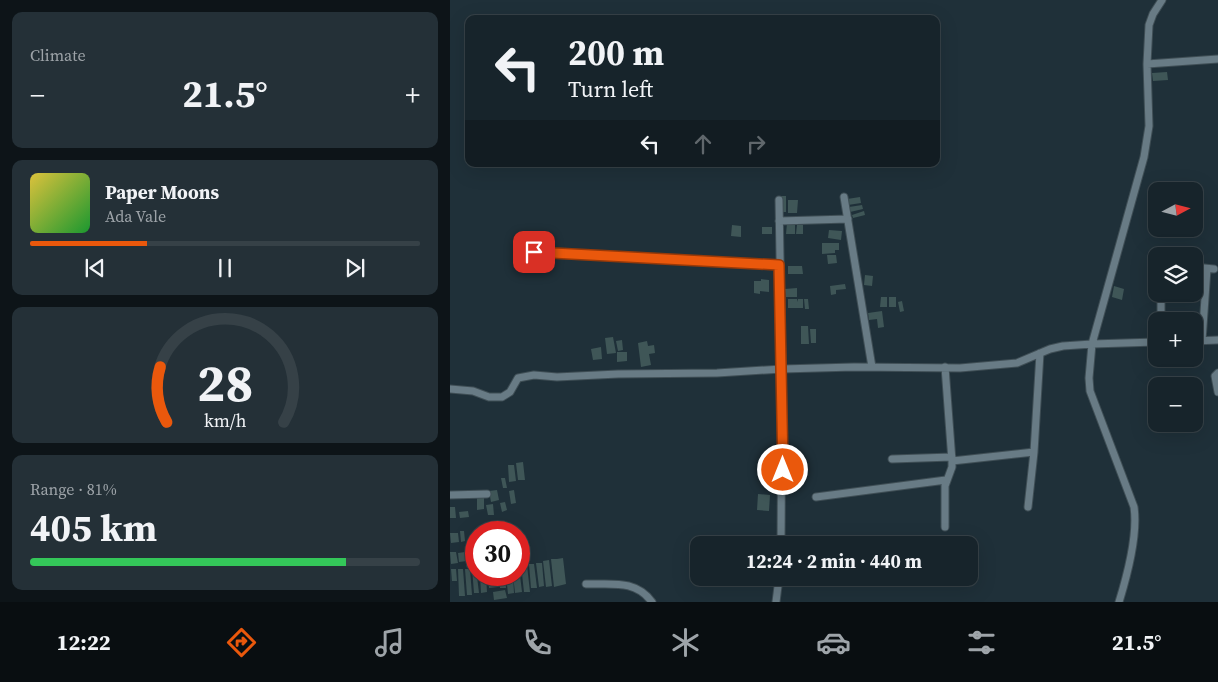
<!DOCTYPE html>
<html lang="en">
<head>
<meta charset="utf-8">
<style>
	body { margin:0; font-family:"Source Serif 4",serif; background:#243037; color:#f1f3f6; height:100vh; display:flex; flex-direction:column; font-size:19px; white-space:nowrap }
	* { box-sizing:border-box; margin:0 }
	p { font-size:16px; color:#9ea4a9 }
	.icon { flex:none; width:28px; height:28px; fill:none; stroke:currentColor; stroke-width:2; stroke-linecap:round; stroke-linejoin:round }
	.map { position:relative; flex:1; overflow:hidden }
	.panel { display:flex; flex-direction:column; gap:12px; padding:12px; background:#0d1418; width:450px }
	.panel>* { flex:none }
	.banner { position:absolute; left:15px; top:15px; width:475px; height:152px; border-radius:10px; box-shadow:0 5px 20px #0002,0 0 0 1px #364147; background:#17242b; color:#f1f3f6; overflow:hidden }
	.needle { width:32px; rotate:83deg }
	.fabs { position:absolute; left:698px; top:182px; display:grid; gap:10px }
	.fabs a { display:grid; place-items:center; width:55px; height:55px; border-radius:10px; background:#17242b; box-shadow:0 5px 20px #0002,0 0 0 1px #364147; font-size:25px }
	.speed { position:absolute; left:15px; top:521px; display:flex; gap:10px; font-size:25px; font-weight:700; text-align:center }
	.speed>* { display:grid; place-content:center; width:65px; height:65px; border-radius:50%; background:#17242b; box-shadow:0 5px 20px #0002,0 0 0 1px #364147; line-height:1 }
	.speed .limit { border:8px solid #d22; background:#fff; color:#111 }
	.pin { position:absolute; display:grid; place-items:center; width:42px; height:42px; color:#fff; margin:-21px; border-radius:10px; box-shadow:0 2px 8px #0006 }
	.me { position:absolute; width:55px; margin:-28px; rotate:0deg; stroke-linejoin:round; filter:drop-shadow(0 0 4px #0008) }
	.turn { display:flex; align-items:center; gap:18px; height:105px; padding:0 20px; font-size:22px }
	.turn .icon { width:65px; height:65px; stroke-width:2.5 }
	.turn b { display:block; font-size:35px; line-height:42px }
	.lanes { display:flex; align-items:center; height:48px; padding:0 20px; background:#0003; justify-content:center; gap:25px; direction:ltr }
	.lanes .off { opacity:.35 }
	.big { font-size:38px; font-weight:700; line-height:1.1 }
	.panel .card { flex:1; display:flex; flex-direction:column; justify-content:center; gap:8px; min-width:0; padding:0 18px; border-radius:10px; background:#243037 }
	.panel .dial { align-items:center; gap:0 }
	.dial svg { height:130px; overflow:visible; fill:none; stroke:#364147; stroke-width:7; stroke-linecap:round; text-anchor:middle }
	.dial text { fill:#f1f3f6; stroke:none }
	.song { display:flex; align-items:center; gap:15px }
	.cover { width:60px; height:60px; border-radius:8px; background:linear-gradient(135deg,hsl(50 70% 55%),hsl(130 70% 35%)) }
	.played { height:5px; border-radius:2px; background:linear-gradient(90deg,#ea580c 30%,#364147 30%) }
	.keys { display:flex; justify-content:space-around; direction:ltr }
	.heat { display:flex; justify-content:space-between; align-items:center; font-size:28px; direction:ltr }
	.charge { height:8px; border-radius:4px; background:linear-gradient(90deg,#34c759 81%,#364147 0) }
	.trip { position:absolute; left:240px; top:536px; width:288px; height:50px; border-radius:10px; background:#17242b; box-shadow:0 5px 20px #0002,0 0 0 1px #364147; font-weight:700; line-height:50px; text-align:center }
	.tabs { display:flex; height:80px; justify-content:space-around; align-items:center; background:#090e11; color:#9ea4a9 }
	.tabs .icon { width:35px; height:35px }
	.tabs .on { color:#ea580c }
	.tabs b { font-size:22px; color:#f1f3f6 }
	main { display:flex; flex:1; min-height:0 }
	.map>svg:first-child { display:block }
</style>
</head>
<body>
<main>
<section class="panel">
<div class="card"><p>Climate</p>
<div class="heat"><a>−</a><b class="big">21.5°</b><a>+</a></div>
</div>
<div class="card">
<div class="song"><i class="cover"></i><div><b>Paper Moons</b><p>Ada Vale</p></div></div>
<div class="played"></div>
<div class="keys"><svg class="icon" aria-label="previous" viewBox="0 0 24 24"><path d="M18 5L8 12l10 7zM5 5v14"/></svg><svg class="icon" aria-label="pause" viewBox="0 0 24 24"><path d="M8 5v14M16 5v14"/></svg><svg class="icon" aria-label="next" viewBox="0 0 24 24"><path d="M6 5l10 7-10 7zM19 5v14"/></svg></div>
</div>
<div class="card dial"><svg viewBox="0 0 100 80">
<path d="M14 69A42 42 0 1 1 86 69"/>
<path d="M14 69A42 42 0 0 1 10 35" stroke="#ea580c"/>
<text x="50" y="56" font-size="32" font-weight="700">28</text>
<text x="50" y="72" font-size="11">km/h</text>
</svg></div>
<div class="card"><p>Range · 81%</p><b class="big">405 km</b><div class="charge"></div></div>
</section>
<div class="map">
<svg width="768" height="602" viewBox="0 0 768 602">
	<rect width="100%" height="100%" fill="#1f3039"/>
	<!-- building -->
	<path fill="#3f5657" d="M717 72 718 80 703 81 702 73Z
		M330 196H336V212H330Z
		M410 197 411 203 398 205 397 199Z
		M338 200H348L347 213H338Z
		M412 205 413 209 400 212 399 207Z
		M414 211 415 215 403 218 402 215Z
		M337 223H345V234H336Z
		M282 225 291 226V237L281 236Z
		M347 225H353V234H346Z
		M312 227H322V234H312Z
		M379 230 392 231 391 240 378 238Z
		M372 243H389V250H385V253L372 254Z
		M377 255H386L387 263 378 264Z
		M338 266H352L353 274H338Z
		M415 275 423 276 422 286 414 285Z
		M311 279 319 280V292L310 291V294L304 293V281H311Z
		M395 284 396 289 386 290V294L381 295 380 286Z
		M664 286 674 289 672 300 662 297Z
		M347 288V297H336L335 289Z
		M431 297H437V307H430Z
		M439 297H446V307H439Z
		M338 299H347L348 302V299H353V308H338Z
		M354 299H358L359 309H355Z
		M452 301 454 311 450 312 448 302Z
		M432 311 434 327 428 328 427 319 419 320 418 313Z
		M351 326H358L359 344H351Z
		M360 329H366V343H361Z
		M163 337 166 353 157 354 155 338Z
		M172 340 173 350 168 351 166 341Z
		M197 341 198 346 204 345 205 353 199 354 201 365 191 367 188 343Z
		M151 347 152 359 143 360 141 349Z
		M167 352H177V361L167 362Z
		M73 462 75 480H68L66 463Z
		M58 465H64L66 481 59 482Z
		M51 478H55L57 488H53Z
		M47 490 49 500 41 502 39 491Z
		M64 490 66 503 61 504 59 491Z
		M308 494 320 495 319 511 307 510Z
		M27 498H34V509L27 510Z
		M55 502 57 510 52 512 50 503Z
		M43 504 44 515H38L36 505Z
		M0 507H5L6 518H0Z
		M18 511 19 517 10 518 9 512Z
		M10 531H14L15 541 11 542Z
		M0 533H8L9 542 1 543Z
		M0 552H6L8 563 1 564Z
		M15 552 17 561 9 562 8 553Z
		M113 558 116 584 104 587 101 559H107L109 576 107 559Z
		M99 560 102 586 96 587 93 561Z
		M23 561 24 566 17 568 16 563Z
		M86 563H92L94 586 89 587Z
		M79 564H84L87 588H81Z
		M71 565H77L80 592H74Z
		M22 568H26L29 593H24Z
		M1 569H6L7 581H2Z
		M8 569H13L15 596H9Z
		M15 569H20L22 595H17Z
		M30 575H36L37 592 31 593Z
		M38 575H47L48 587 39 588Z
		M49 575H55L56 588H50Z
		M56 575H63L64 593 58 594Z
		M63 575H70L72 592 65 593Z
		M55 590 57 598 44 600 43 592Z"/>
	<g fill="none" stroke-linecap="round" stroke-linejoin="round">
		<!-- minor casing -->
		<g stroke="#3f4e55" stroke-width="9">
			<path id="minor" d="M697 64 768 59
				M394 197 422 367
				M329 200 332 369 331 545
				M329 221 398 219
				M84 252 329 265
				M744 267 764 269
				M711 294V321
				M744 341 768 340
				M752 341 757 269
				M768 373 765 376 768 392
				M0 389 23 391 39 397H52L60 392 68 378 84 375 107 377 168 374 267 373 332 369 404 367 510 368 567 363 600 349 613 346 642 344 694 157 699 126 697 64 699 25 703 14 712 0
				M442 459 502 457
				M502 461 584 452
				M0 495 37 494
				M366 497 496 480
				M578 507 584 452 590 353
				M495 527V486L502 467V461L495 367
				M136 584C161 585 185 579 202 602
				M326 602 329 578
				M669 602C677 576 688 534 684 507L640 391 639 378 642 344 706 342"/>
		</g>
		<!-- minor -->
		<use href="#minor" stroke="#687b85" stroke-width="7"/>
	</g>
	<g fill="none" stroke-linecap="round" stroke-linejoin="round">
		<!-- route casing -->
		<g stroke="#983908" stroke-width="12">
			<path id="route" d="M84 252 329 265 333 470"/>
		</g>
		<!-- route -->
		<use href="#route" stroke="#ea580c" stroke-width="9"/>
	</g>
</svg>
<div class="fabs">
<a><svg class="needle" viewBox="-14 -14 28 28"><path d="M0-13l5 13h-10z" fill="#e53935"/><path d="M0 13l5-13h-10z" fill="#9ea4a9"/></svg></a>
<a><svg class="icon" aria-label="layers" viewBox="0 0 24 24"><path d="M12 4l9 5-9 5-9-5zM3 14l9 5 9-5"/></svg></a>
<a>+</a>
<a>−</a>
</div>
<div class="speed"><div class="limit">30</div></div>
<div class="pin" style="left:84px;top:252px;background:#d93025"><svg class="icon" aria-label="arrive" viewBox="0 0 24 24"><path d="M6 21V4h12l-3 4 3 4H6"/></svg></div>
<svg class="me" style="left:333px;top:470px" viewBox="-20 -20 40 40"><circle r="17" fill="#ea580c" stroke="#fff" stroke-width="3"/><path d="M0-11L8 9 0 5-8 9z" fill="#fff"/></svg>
<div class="trip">12:24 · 2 min · 440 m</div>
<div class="banner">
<div class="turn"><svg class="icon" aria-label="left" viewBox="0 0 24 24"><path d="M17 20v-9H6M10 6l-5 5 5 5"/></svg><div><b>200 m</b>Turn left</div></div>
<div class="lanes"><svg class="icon" aria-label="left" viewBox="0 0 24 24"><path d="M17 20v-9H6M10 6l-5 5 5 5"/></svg><svg class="icon off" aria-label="ahead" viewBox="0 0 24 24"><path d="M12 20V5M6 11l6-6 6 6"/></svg><svg class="icon off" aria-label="right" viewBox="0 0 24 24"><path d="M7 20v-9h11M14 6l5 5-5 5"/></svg></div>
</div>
</div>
</main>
<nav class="tabs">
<b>12:22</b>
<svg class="icon on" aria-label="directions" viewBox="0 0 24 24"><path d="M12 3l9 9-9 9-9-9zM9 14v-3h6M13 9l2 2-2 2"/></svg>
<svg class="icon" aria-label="music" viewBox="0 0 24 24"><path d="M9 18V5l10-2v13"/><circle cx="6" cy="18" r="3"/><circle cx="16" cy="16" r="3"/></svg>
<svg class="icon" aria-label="phone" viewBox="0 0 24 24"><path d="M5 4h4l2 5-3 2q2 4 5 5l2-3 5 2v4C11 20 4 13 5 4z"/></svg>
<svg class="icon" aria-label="climate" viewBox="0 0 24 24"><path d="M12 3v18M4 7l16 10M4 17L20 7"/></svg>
<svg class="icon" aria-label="car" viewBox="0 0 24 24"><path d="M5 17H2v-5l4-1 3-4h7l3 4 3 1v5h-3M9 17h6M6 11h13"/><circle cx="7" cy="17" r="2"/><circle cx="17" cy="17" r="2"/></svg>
<svg class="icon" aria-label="filters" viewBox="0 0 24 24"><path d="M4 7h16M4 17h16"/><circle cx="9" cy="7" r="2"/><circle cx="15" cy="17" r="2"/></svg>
<b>21.5°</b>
</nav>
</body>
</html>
